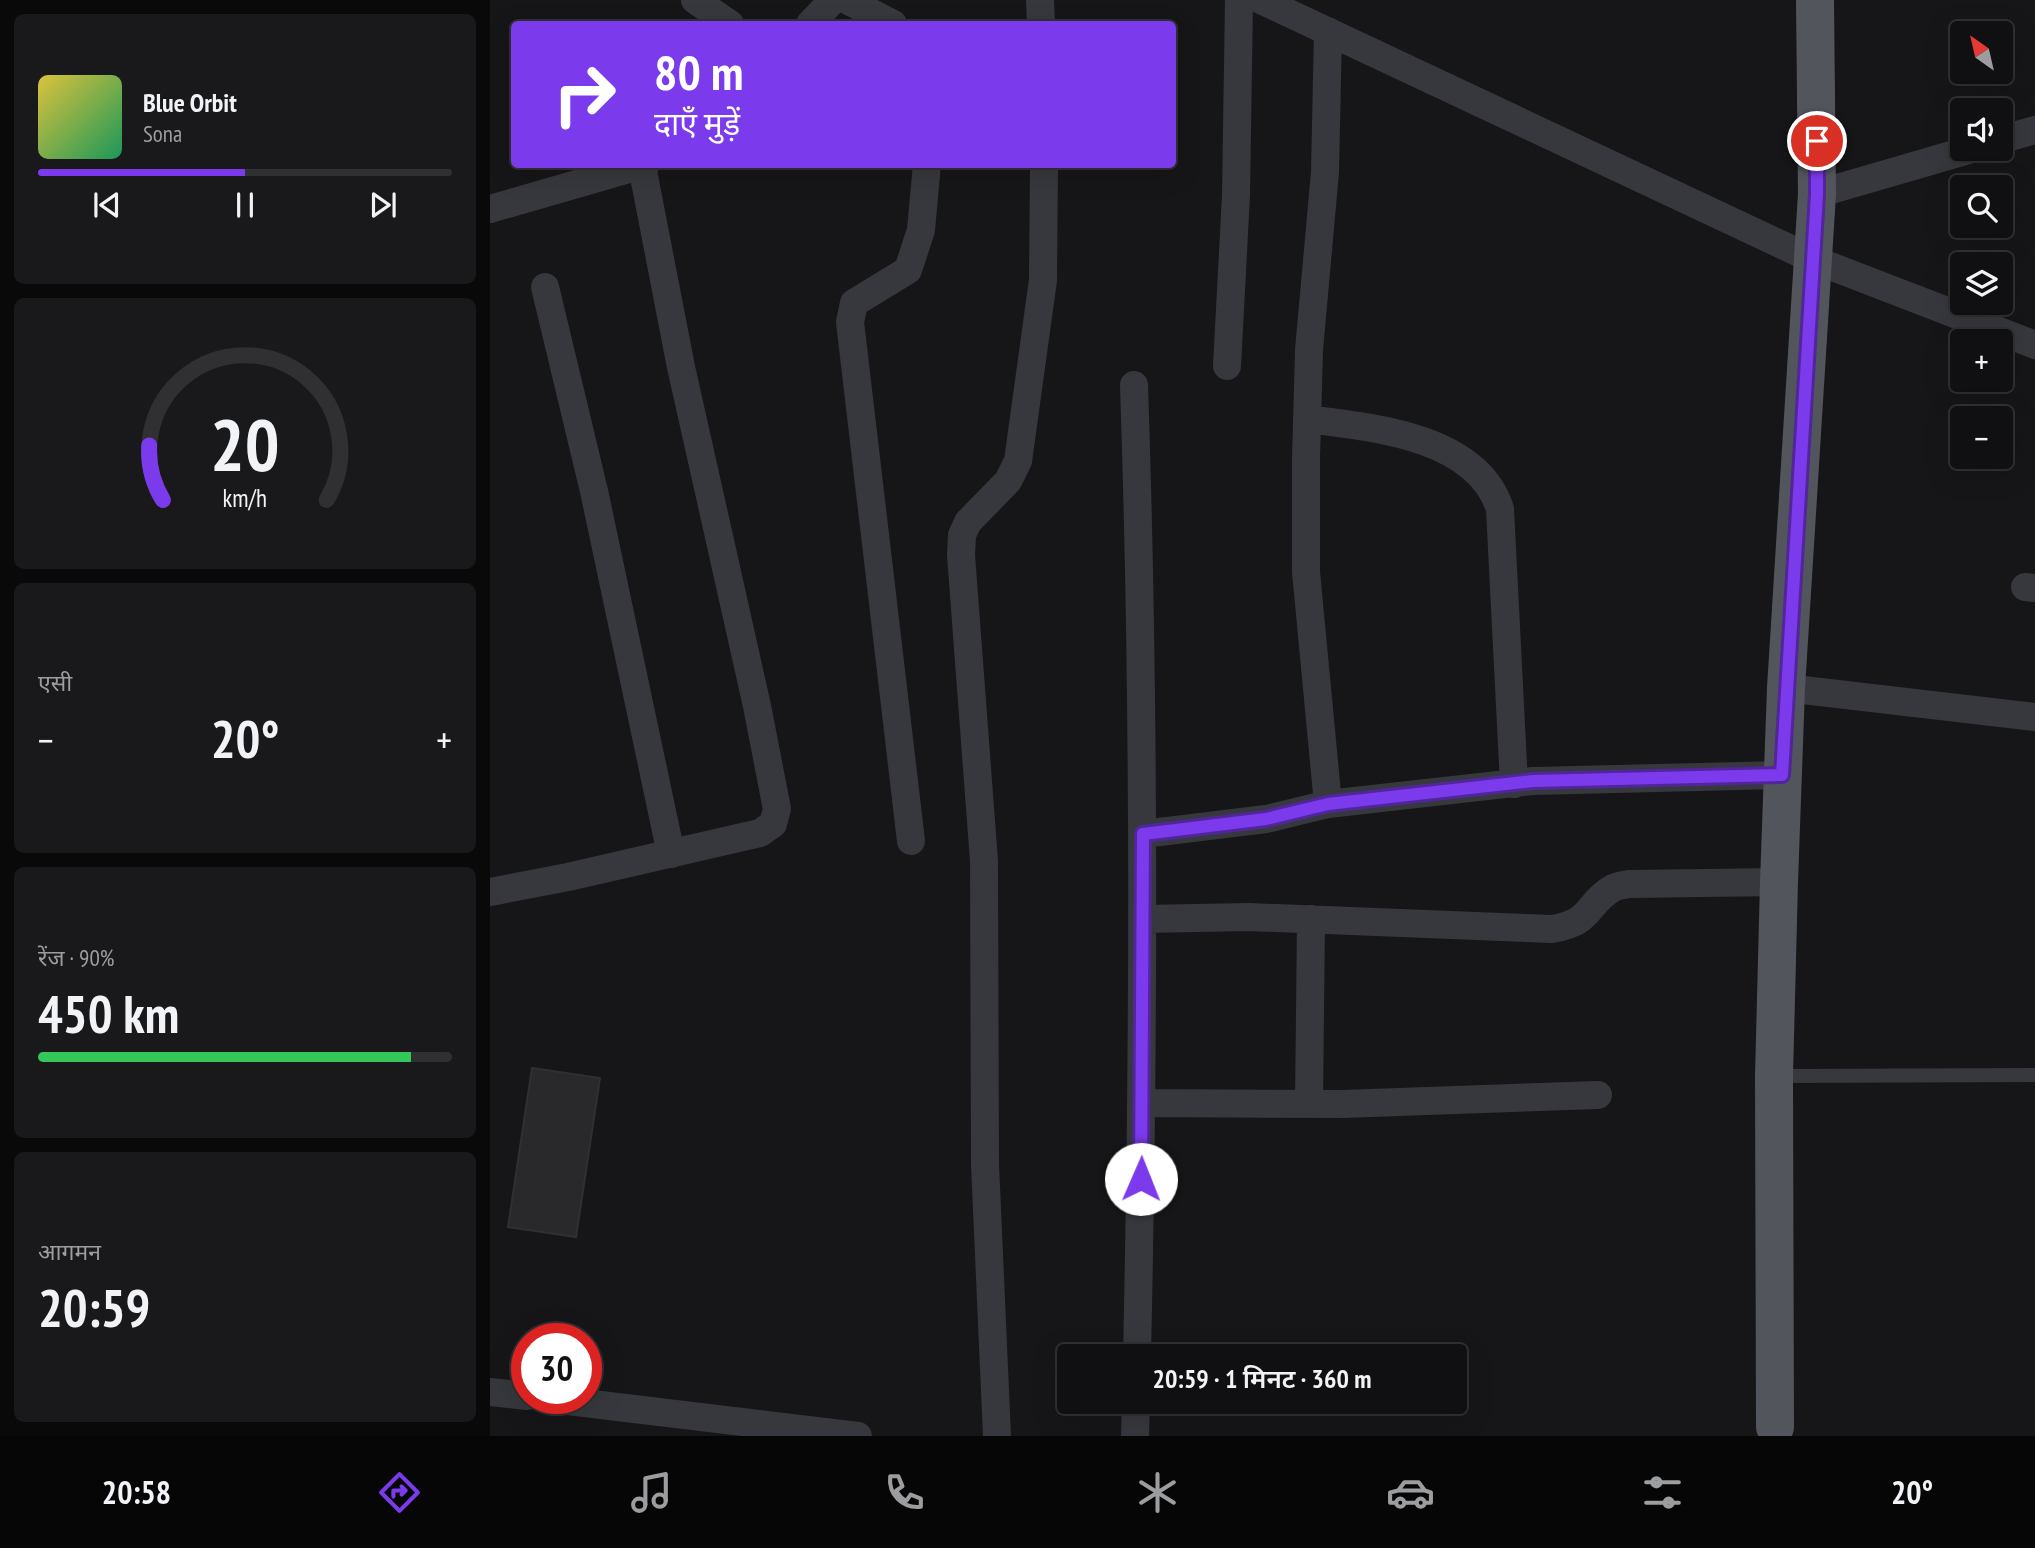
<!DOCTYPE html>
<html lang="hi">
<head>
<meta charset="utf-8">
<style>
	body { margin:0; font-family:"PT Sans Narrow","Noto Sans Devanagari",sans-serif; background:#19191b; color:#f1f3f6; height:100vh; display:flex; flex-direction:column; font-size:26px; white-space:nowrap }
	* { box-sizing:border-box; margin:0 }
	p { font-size:23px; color:#9c9d9f }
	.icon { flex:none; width:38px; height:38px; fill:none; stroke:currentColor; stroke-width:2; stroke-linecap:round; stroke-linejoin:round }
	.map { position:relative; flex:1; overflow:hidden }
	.sheet { display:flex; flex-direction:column; gap:14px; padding:14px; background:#09090a; width:490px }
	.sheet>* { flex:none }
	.guide { position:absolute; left:21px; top:21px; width:665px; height:147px; border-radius:7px; box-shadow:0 7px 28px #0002,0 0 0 2px #303032; background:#7c3aed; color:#fff; overflow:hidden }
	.needle { width:46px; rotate:326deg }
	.fabs { position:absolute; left:1460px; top:21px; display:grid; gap:14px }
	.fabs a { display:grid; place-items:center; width:63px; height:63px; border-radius:7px; background:#101012; box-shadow:0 7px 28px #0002,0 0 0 2px #303032; font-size:35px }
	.speed { position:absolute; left:21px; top:1323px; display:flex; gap:14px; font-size:35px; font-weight:700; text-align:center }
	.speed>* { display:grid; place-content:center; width:91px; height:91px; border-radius:50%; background:#101012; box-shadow:0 7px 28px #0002,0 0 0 2px #303032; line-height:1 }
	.speed .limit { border:10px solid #d22; background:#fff; color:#111 }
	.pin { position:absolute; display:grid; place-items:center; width:60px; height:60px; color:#fff; margin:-30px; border:4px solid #fff; border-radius:50%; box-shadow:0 2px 7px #0007 }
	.me { position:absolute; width:77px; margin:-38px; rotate:1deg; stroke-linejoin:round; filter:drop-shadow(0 0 5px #0008) }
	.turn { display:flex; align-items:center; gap:24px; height:147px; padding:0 28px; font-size:32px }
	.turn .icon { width:91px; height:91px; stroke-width:2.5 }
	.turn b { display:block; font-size:49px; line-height:60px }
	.big { font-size:52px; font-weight:600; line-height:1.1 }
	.sheet .tile { flex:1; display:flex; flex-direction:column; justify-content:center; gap:10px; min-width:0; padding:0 24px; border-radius:10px; background:#19191b }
	.sheet .dial { align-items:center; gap:0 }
	.dial svg { height:182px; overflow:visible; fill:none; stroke:#303032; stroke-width:7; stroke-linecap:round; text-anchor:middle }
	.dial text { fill:#f1f3f6; stroke:none }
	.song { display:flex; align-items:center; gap:21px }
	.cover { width:84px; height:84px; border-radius:10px; background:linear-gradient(135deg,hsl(50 70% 55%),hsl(150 70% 35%)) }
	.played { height:7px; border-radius:4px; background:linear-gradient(90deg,#7c3aed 50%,#303032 50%) }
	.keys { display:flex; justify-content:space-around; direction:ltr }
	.heat { display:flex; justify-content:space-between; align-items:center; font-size:38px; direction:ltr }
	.charge { height:10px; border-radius:5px; background:linear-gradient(90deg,#34c759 90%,#303032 0) }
	.trip { position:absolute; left:567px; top:1344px; width:410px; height:70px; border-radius:7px; background:#101012; box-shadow:0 7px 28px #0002,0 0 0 2px #303032; font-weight:600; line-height:70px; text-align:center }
	.tabs { display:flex; height:112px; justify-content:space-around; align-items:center; background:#060607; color:#9c9d9f }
	.tabs .icon { width:49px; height:49px }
	.tabs .current { color:#7c3aed }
	.tabs b { font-size:32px; color:#f1f3f6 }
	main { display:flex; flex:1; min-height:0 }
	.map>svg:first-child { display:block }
</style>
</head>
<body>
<main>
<section class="sheet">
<div class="tile">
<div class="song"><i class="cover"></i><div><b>Blue Orbit</b><p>Sona</p></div></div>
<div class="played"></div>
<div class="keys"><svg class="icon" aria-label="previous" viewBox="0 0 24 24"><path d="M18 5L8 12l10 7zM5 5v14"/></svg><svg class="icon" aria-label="pause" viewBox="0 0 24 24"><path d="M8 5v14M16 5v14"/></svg><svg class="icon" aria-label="next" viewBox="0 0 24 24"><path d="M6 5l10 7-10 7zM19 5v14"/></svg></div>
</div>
<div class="tile dial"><svg viewBox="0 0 100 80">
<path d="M14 69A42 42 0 1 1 86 69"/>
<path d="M14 69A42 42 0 0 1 8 45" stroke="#7c3aed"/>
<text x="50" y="56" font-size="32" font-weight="700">20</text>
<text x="50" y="72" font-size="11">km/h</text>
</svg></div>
<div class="tile"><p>एसी</p>
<div class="heat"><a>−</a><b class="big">20°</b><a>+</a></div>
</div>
<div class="tile"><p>रेंज · 90%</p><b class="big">450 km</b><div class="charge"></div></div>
<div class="tile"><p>आगमन</p><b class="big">20:59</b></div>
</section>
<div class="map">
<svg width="1545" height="1436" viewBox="0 0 1545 1436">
	<rect width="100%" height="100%" fill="#161618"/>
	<!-- building -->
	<path fill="#29292c" stroke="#303034" stroke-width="2" d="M42 1068 110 1078 86 1237 18 1227Z"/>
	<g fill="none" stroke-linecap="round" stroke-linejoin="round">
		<!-- lane -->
		<path stroke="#37383d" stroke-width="14" d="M1285 1076 1545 1075"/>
		<!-- street -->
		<path stroke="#37383d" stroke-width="28" d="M205 0 240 24
			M357 0 403 24
			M550 0 551 24
			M771 0 1322 259 1545 345
			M320 24 343 0
			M838 31 835 172 819 350 816 458V572L838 804
			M1510 140 1545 130
			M1327 194 1482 149
			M0 209 156 164
			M55 287 104 491 181 854
			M737 366 746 195 749 0
			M644 385C655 709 654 1033 647 1356
			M817 419C881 427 987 436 1010 509L1024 784
			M1535 587 1545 588
			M1296 688 1545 717
			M653 834 776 819 838 804 1043 781 1292 775
			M421 841 360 322 364 303 418 270 431 230 437 164
			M0 892 78 877 270 833 283 824 287 809 267 706 191 367 152 166
			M653 919 759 917 1062 929C1104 922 1095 904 1123 888 1127 886 1134 885 1139 884L1289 882
			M652 1103 852 1104 1108 1095
			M819 1104 821 919
			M0 1392 37 1396
			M53 1398 368 1436
			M507 1436 495 1164 494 861 471 555 472 535 478 522 518 481 528 461 553 280 554 164
			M645 1436 646 1402"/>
		<!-- primary -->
		<path stroke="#53555c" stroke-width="38" d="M1285 1427 1284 1076 1289 882 1296 688 1327 194 1325 0"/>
	</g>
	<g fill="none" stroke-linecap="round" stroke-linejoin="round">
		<!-- route casing -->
		<g stroke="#51269a" stroke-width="18">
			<path id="route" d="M651 1179 653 834 776 819 838 804 1043 781 1292 775 1327 194V141"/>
		</g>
		<!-- route -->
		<use href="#route" stroke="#7c3aed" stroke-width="12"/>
	</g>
</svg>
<div class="fabs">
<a><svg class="needle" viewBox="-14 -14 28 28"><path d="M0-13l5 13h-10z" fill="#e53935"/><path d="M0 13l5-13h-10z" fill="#9c9d9f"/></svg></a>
<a><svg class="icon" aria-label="sound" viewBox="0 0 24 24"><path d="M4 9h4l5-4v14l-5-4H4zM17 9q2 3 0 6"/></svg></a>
<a><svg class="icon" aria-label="search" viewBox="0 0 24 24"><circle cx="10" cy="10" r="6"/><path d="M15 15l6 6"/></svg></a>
<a><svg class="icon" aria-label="layers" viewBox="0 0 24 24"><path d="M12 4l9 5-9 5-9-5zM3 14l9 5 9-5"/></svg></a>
<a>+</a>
<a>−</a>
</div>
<div class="speed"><div class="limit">30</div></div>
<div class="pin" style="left:1327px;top:141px;background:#d93025"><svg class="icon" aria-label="arrive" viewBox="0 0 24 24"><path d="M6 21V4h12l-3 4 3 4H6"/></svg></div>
<svg class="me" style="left:651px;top:1179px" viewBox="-20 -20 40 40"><circle r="19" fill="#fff"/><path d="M0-13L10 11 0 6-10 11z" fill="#7c3aed"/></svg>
<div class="trip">20:59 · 1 मिनट · 360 m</div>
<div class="guide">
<div class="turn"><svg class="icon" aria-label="right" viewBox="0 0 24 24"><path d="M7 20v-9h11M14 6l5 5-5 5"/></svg><div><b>80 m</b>दाएँ मुड़ें</div></div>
</div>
</div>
</main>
<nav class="tabs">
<b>20:58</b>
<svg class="icon current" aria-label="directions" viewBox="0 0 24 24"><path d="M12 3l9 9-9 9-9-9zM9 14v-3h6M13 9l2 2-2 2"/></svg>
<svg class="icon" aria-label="music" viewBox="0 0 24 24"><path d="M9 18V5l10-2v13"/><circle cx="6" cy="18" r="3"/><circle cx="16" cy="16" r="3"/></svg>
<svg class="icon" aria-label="phone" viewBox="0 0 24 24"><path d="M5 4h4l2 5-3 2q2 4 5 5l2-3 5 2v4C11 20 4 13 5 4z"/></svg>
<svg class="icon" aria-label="climate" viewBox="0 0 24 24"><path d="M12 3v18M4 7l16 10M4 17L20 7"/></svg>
<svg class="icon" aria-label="car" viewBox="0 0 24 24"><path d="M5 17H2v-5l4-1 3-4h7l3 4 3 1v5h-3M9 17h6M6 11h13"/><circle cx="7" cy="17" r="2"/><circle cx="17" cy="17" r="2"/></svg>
<svg class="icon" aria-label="filters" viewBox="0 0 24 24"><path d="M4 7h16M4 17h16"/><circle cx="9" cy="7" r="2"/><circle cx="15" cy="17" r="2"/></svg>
<b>20°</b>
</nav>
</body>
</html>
